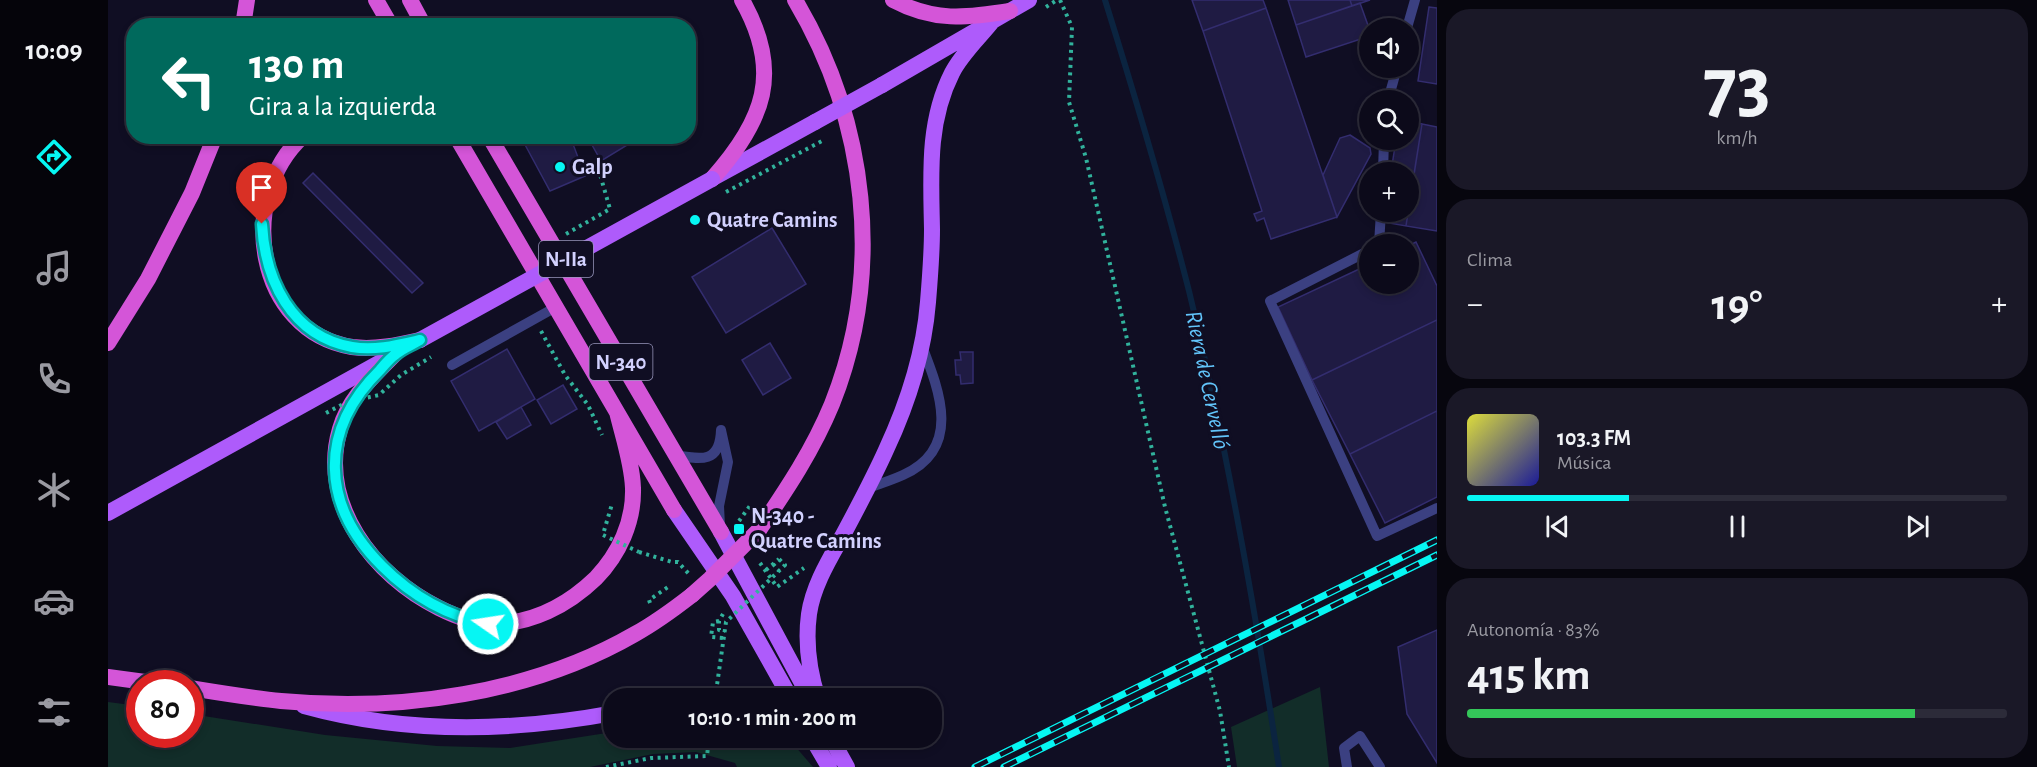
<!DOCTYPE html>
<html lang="es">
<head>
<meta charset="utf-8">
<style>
	body { margin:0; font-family:"Alegreya Sans",sans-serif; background:#1a1827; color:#f1f3f6; height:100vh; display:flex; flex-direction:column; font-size:22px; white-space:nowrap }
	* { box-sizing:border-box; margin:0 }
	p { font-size:20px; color:#9a9aa2 }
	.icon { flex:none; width:33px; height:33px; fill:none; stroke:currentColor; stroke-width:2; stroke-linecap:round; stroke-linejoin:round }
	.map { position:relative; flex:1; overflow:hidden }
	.panel { display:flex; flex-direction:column; gap:9px; padding:9px; background:#07060e; width:600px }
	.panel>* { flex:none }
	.banner { position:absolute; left:18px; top:18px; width:570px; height:126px; border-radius:24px; box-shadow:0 3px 9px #0003,0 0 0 2px #2c2b39; background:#00695c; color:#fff; overflow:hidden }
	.tools { position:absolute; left:1251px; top:18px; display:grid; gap:12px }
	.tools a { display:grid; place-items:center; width:60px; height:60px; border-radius:50%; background:#0c0a1a; box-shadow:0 3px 9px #0003,0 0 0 2px #2c2b39; font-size:30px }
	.speed { position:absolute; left:18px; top:670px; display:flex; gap:12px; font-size:30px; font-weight:700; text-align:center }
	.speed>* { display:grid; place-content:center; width:78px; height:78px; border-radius:50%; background:#0c0a1a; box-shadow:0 3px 9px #0003,0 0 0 2px #2c2b39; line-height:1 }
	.speed .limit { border:9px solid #d22; background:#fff; color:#111 }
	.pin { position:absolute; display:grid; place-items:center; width:51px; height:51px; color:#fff; margin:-62px -26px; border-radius:50% 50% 50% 0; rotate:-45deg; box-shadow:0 0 6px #0007 }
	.pin .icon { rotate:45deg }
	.me { position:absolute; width:66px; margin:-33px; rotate:283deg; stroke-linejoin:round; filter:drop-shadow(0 0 4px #0008) }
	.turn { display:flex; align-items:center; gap:21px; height:126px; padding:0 24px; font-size:27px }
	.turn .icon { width:78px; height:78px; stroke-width:2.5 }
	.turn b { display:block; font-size:42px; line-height:51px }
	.big { font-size:45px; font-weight:700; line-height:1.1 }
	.panel .tile { flex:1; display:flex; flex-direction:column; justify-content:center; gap:9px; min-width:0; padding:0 21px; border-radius:24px; background:#1a1827 }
	.panel .dial { align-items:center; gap:0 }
	.dial b { font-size:78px; line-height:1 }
	.song { display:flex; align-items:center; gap:18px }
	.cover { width:72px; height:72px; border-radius:9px; background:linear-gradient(135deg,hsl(60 70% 55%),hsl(240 70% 35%)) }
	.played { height:6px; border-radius:3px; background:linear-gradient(90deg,#06f6f3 30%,#2c2b39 30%) }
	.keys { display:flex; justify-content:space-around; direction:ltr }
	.heat { display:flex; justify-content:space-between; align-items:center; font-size:33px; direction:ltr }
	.charge { height:9px; border-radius:4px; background:linear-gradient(90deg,#34c759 83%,#2c2b39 0) }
	.trip { position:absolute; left:495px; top:688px; width:339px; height:60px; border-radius:24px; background:#0c0a1a; box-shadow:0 3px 9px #0003,0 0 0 2px #2c2b39; font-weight:700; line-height:60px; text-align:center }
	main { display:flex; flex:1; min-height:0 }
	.dock { display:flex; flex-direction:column; width:108px; justify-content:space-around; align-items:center; background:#05040a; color:#9a9aa2 }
	.dock .icon { width:42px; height:42px }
	.dock .current { color:#06f6f3 }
	.dock b { font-size:27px; color:#f1f3f6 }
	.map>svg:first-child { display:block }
</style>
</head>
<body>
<main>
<nav class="dock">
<b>10:09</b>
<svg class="icon current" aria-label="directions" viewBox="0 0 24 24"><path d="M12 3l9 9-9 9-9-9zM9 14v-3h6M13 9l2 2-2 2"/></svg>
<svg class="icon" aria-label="music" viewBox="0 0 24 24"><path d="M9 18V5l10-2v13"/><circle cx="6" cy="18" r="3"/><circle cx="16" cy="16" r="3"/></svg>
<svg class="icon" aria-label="phone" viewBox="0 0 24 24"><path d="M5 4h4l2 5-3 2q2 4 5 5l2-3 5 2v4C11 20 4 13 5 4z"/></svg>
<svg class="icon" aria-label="climate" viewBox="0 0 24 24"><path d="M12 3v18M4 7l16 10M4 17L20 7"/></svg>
<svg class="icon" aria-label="car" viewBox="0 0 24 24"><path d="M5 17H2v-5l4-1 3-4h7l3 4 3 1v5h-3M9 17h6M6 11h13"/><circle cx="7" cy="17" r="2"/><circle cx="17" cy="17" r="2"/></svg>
<svg class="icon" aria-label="filters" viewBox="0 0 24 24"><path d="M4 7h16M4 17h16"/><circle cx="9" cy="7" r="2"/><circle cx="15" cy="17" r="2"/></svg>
</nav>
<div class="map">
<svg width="1329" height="767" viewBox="0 0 1329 767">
	<rect width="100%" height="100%" fill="#100e23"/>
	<!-- green -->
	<path fill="#122d29" d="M1212 687 1221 767H1129L1123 727Z
		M0 702 31 706 32 735H82L83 714 217 735 329 746 402 748 505 732 506 738H680L705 767H629L627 763 588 752 545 754 482 767H0Z"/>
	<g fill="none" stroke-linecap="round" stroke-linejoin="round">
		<!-- stream -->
		<path stroke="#0b2440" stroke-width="6" d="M997 0C1027 96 1056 193 1081 291 1119 448 1147 608 1171 767"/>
	</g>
	<!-- building -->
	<path fill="#1f1b43" stroke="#332d6f" stroke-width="1.5" d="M1084 0H1155L1158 8 1095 31Z
		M1180 0H1242L1244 6 1188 25Z
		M1242 0H1262L1244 6Z
		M1252 3 1262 31V36L1198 57 1188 25Z
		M1321 7 1329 8V84L1310 81Z
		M1158 8 1229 217 1163 239 1156 218 1149 221 1146 214 1154 211 1095 31Z
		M1300 122 1314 124 1300 211V172H1283L1288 140H1300Z
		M1314 124 1329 127V231L1298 226Z
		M1242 135 1262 148 1263 154 1229 217 1215 175 1232 138Z
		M420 136H459L465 144 477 176 442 191 415 141Z
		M459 136H474L465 144Z
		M479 136H534L493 161Z
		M205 173 315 283 304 293 195 183Z
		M1276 212H1300L1298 226 1275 222Z
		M664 228 698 284 618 333 584 277Z
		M1308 242 1329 286V320L1204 380 1170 307 1262 264V284H1300V246Z
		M1329 320V411L1242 454 1204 380Z
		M662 343 683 378 655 395 634 360Z
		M399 349 427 399 371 431 343 381Z
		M852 352H865V383L853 384 852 375H848L847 360H853Z
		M455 385 469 409 443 424 429 400Z
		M413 407 423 425 399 439 388 422Z
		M1329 411V497L1277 523 1242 454Z
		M1329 630V763L1299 714 1290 647Z"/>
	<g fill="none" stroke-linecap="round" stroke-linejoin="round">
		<!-- path -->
		<path stroke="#31b29c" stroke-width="4" stroke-dasharray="3 4.5" stroke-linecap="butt" d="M952 0 964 27 961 102 978 158 1057 507 1112 711 1121 767
			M938 7 949 0
			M458 234 502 209 489 164
			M433 331 457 375 480 405 494 435
			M631 521 644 503
			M496 531 504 504
			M531 552 564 562H570L581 574
			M652 563 669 587 696 568
			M665 564 671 571
			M658 570 671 559
			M542 603 541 600 560 587
			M615 614 611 621V630L617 631
			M611 621 605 622 603 637 616 638
			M498 767 543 758 599 756 601 738"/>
		<!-- service -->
		<path stroke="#3b4081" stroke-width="10" d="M1299 28 1307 0
			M1280 100 1289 68
			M1275 172 1276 140
			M1271 244 1273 212
			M1262 250 1162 301 1269 536 1329 508
			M344 365 448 307
			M567 455C594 460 612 463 613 430L620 462 611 506 612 526
			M760 488C772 484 784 480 795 475 854 449 832 392 814 346
			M1239 767 1236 748 1252 736 1272 767"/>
		<!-- primary -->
		<path stroke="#ae5bfb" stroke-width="16" d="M774 85 921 0
			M605 178 707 122
			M566 510 625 596 683 699
			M0 513 280 358
			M613 532 702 698
			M591 699H624
			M710 699C701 671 697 644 701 614 705 586 721 560 735 535 750 507 765 479 778 450 799 405 816 352 820 302 822 278 824 253 824 229 823 176 819 122 844 73 853 55 870 39 883 23
			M196 706C297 734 403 732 506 713
			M704 738 721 767
			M723 738 739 767"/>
		<!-- trunk -->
		<path stroke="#d455d8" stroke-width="16" d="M268 0 283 26
			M302 0 316 26
			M785 0C826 22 858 18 902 11
			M135 26 139 0
			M195 136C128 197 147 331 244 347 267 350 290 345 312 340
			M348 136 566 510
			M381 136 613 532
			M604 179C656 121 675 72 634 0
			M0 343 40 279 84 193 107 136
			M288 353C266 376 241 397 232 429 210 504 266 576 331 608 347 616 365 623 383 624 423 624 459 606 488 578 511 554 526 522 525 488 524 463 515 437 509 412
			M651 530C679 489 705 450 724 404 777 271 759 121 687 0
			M0 677 52 684
			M82 688C113 693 143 698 173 701 292 712 423 694 527 634 547 623 566 609 584 595"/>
		<!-- rail casing -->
		<g stroke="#06f6f3" stroke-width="7">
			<path id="rail" d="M867 767 1329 540
				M896 767 1329 555"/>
		</g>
		<!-- rail -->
		<use href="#rail" stroke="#100e23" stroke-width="4.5" stroke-dasharray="14" stroke-linecap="butt"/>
		<!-- path-bridge -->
		<path stroke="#31b29c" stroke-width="4" stroke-dasharray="3 4.5" stroke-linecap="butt" d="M618 192 714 141
			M218 413 239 402 271 395 293 375 323 357
			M495 535 531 552
			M607 699 618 622 677 565 671 559"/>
		<!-- primary-bridge -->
		<path stroke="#ae5bfb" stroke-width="16" d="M707 122 774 85
			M312 340 604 179"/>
		<!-- trunk-bridge -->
		<path stroke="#d455d8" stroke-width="16" d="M584 595 602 579 651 530"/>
	</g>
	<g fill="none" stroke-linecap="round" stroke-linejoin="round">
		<!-- route casing -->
		<g stroke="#04a09e" stroke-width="15">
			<path id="route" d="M154 224C157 280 183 336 244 347 267 351 290 345 312 340 304 345 295 348 288 354 282 358 277 364 272 370 210 431 213 505 274 566 304 596 339 616 380 624"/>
		</g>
		<!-- route -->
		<use href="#route" stroke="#06f6f3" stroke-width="10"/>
	</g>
	<!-- markers -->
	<g fill="#06f6f3" stroke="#100e23" stroke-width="2">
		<circle cx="452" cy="167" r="6"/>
		<circle cx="587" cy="220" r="6"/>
		<rect x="625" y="523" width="12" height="12" rx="3"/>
	</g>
	<g text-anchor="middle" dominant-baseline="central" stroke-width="6" stroke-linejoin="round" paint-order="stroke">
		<!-- shield labels -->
		<g fill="#100e23" stroke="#9896bc" stroke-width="1.5">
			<rect x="431" y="241" width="54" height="36" rx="4.5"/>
			<rect x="481.5" y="344" width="63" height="36" rx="4.5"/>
		</g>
		<g font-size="21" font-weight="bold" fill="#d2d1fe">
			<text x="458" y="259">N-IIa</text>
			<text x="513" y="362">N-340</text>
		</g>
		<!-- poi labels -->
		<g font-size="22" font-weight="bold" fill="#d2d1fe" stroke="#100e23" text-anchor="start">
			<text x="464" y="167">Galp</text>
			<text x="599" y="220">Quatre Camins</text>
			<text x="643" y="516">N-340 -<tspan x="643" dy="25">Quatre Camins</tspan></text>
		</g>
		<!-- water labels -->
		<g font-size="24" font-style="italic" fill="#62c5fb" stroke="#100e23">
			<text transform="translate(1099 380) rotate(78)">Riera de Cervelló</text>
		</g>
	</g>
</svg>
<div class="tools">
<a><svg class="icon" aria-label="sound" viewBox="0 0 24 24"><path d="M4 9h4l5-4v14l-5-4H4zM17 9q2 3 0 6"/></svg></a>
<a><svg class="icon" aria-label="search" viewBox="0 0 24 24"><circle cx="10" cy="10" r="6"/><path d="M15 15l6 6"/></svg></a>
<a>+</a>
<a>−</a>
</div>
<div class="speed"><div class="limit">80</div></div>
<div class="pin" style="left:154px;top:224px;background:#d93025"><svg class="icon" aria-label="arrive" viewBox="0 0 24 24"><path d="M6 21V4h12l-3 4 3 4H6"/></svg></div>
<svg class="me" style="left:380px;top:624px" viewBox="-20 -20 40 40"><circle r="17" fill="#06f6f3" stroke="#fff" stroke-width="3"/><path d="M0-11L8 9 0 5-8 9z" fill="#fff"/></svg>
<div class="trip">10:10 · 1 min · 200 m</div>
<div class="banner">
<div class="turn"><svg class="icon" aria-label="left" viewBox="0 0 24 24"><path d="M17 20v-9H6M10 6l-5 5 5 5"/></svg><div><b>130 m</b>Gira a la izquierda</div></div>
</div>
</div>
<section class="panel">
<div class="tile dial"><b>73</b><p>km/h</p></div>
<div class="tile"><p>Clima</p>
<div class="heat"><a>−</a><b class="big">19°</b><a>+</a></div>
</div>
<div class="tile">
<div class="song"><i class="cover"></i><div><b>103.3 FM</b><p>Música</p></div></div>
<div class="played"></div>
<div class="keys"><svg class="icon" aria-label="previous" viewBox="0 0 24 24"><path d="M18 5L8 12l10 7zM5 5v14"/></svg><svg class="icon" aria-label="pause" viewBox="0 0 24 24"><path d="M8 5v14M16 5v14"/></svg><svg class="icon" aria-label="next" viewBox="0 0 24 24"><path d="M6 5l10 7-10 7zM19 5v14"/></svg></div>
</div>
<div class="tile"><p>Autonomía · 83%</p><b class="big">415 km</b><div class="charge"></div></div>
</section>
</main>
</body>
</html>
